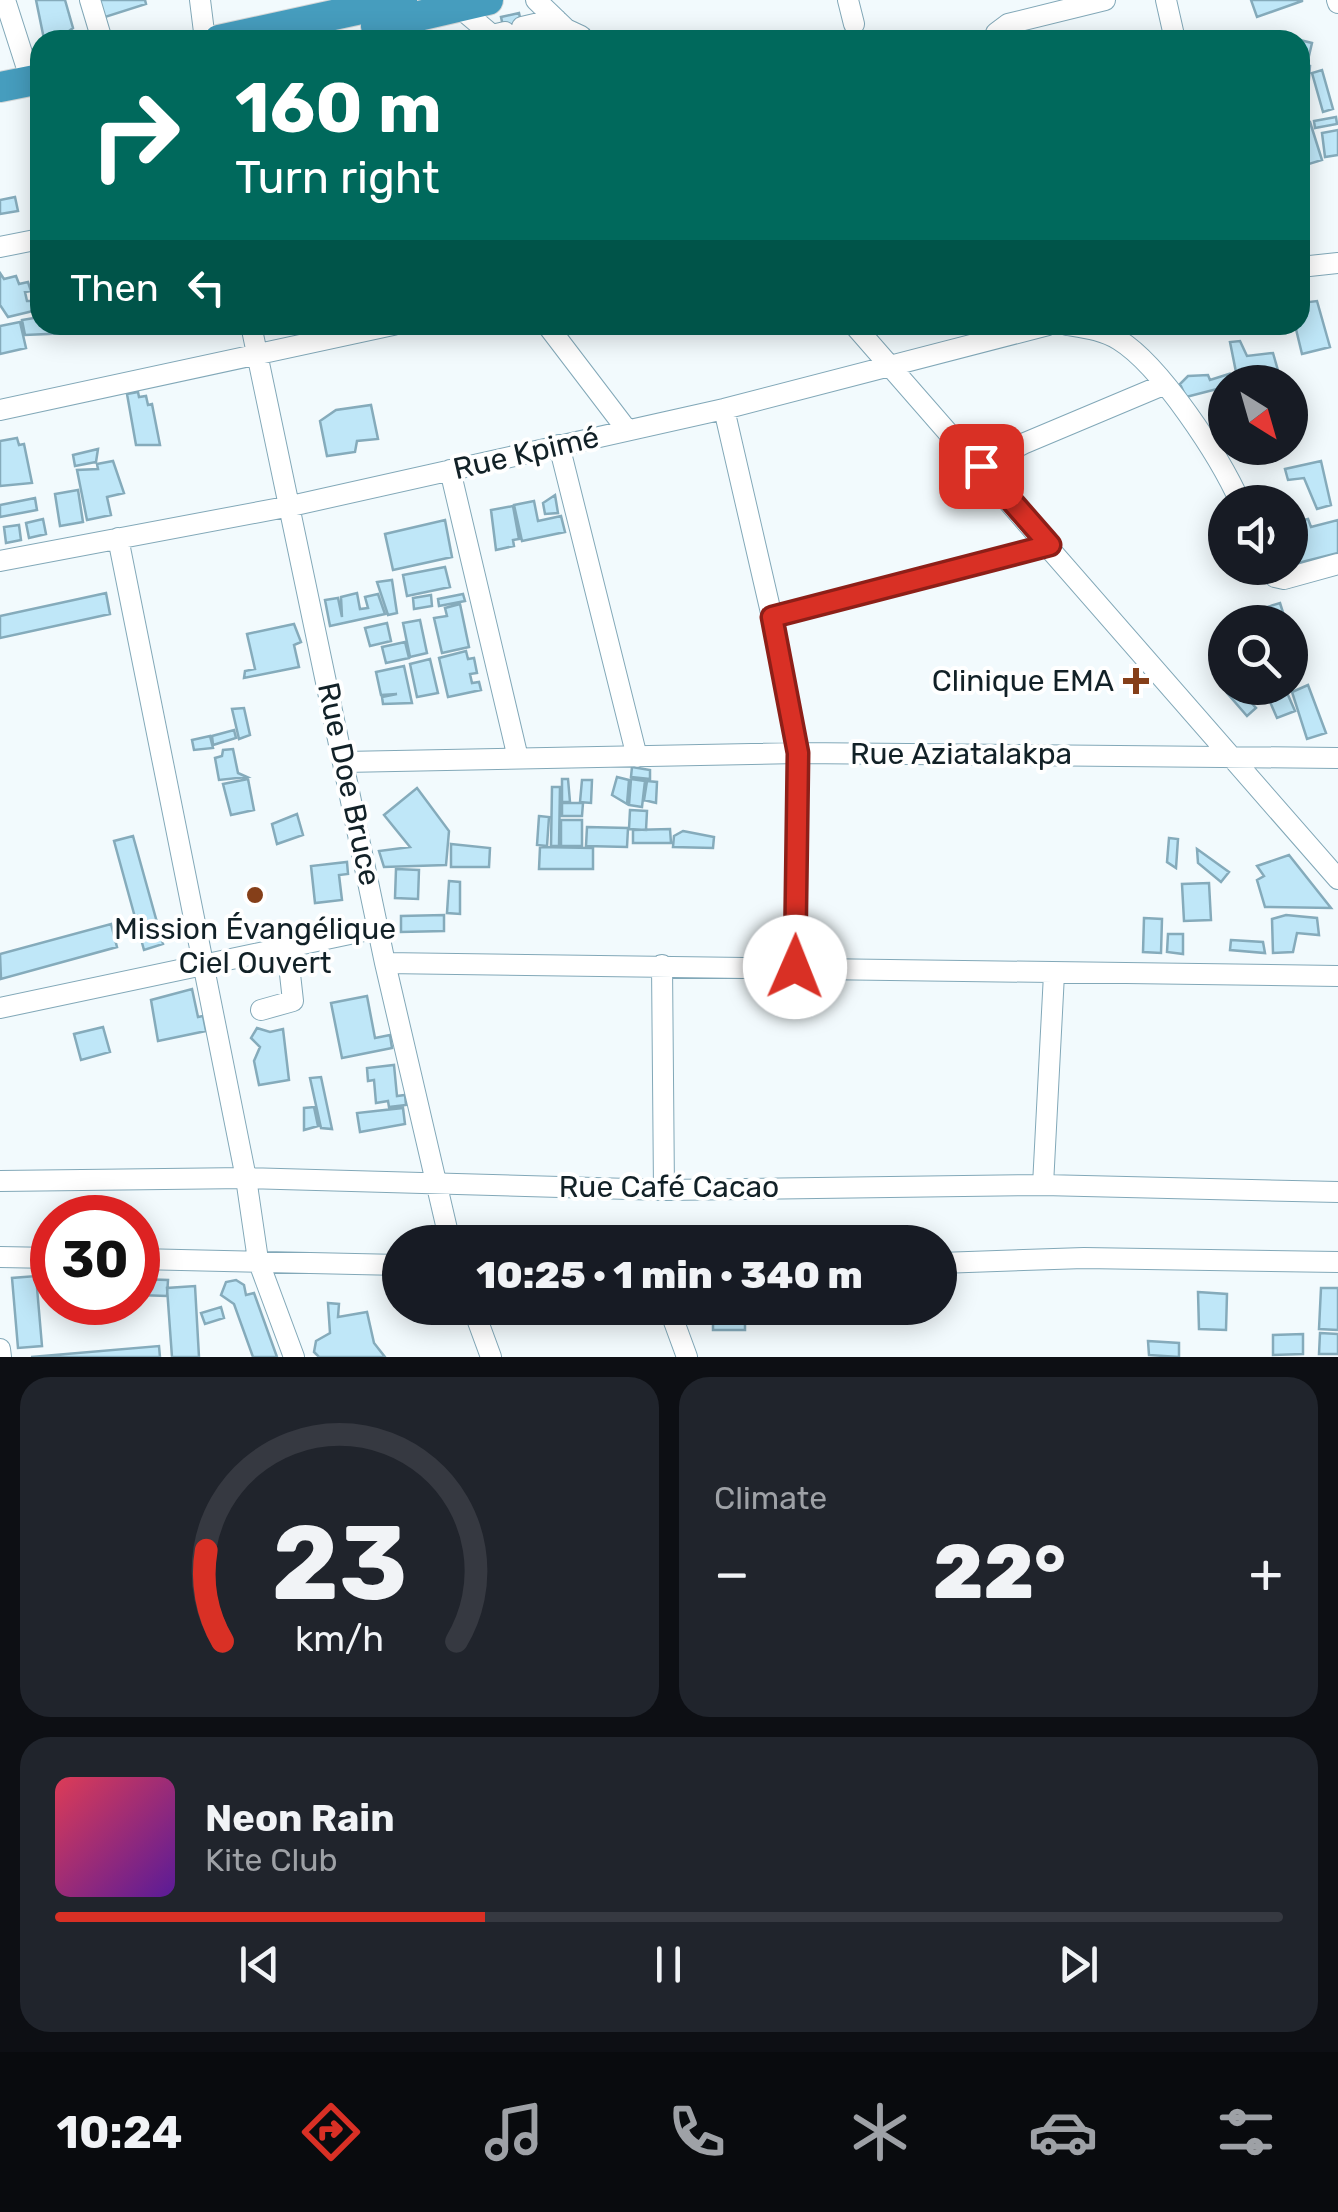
<!DOCTYPE html>
<html lang="en">
<head>
<meta charset="utf-8">
<style>
	body { margin:0; font-family:Rubik,sans-serif; background:#20242c; color:#f1f3f6; height:100vh; display:flex; flex-direction:column; font-size:38px; white-space:nowrap }
	* { box-sizing:border-box; margin:0 }
	p { font-size:32px; color:#9ea1a6 }
	.icon { flex:none; width:55px; height:55px; fill:none; stroke:currentColor; stroke-width:2; stroke-linecap:round; stroke-linejoin:round }
	.map { position:relative; height:1357px; overflow:hidden }
	.panel { display:flex; flex-direction:column; gap:20px; padding:20px; background:#0d0f14; flex:1 }
	.panel>* { flex:none }
	.banner { position:absolute; left:30px; top:30px; width:1280px; height:305px; border-radius:30px; box-shadow:0 5px 25px #0003; background:#00695c; color:#fff; overflow:hidden }
	.needle { width:65px; rotate:143deg }
	.tools { position:absolute; left:1208px; top:365px; display:grid; gap:20px }
	.tools a { display:grid; place-items:center; width:100px; height:100px; border-radius:50%; background:#171b24; box-shadow:0 5px 25px #0003; font-size:50px }
	.speed { position:absolute; left:30px; top:1195px; display:flex; gap:20px; font-size:50px; font-weight:700; text-align:center }
	.speed>* { display:grid; place-content:center; width:130px; height:130px; border-radius:50%; background:#171b24; box-shadow:0 5px 25px #0003; line-height:1 }
	.speed .limit { border:15px solid #d22; background:#fff; color:#111 }
	.pin { position:absolute; display:grid; place-items:center; width:85px; height:85px; color:#fff; margin:-42px; border-radius:20px; box-shadow:0 5px 15px #0006 }
	.me { position:absolute; width:110px; margin:-55px; rotate:1deg; stroke-linejoin:round; filter:drop-shadow(0 0 8px #0008) }
	.turn { display:flex; align-items:center; gap:35px; height:210px; padding:0 40px; font-size:45px }
	.turn .icon { width:130px; height:130px; stroke-width:2.5 }
	.turn b { display:block; font-size:70px; line-height:85px }
	.then { display:flex; align-items:center; height:95px; padding:0 40px; background:#0003; gap:20px; font-size:38px }
	.big { font-size:75px; font-weight:800; line-height:1.1 }
	.panel .tile { flex:1; display:flex; flex-direction:column; justify-content:center; gap:15px; min-width:0; padding:0 35px; border-radius:30px; background:#20242c }
	.panel .dial { align-items:center; gap:0 }
	.dial svg { height:260px; overflow:visible; fill:none; stroke:#363941; stroke-width:7; stroke-linecap:round; text-anchor:middle }
	.dial text { fill:#f1f3f6; stroke:none }
	.song { display:flex; align-items:center; gap:30px }
	.cover { width:120px; height:120px; border-radius:15px; background:linear-gradient(135deg,hsl(350 70% 55%),hsl(270 70% 35%)) }
	.played { height:10px; border-radius:5px; background:linear-gradient(90deg,#d93025 35%,#363941 35%) }
	.keys { display:flex; justify-content:space-around; direction:ltr }
	.heat { display:flex; justify-content:space-between; align-items:center; font-size:55px; direction:ltr }
	.panel .tiles { flex:1; display:grid; gap:20px; grid-template-columns:1fr 1fr }
	.tile:last-child { grid-column:span 2 }
	.trip { position:absolute; left:382px; top:1225px; width:575px; height:100px; border-radius:50px; background:#171b24; box-shadow:0 5px 25px #0003; font-weight:800; line-height:100px; text-align:center }
	.tabs { display:flex; height:160px; justify-content:space-around; align-items:center; background:#090b0e; color:#9ea1a6 }
	.tabs .icon { width:70px; height:70px }
	.tabs .on { color:#d93025 }
	.tabs b { font-size:45px; color:#f1f3f6 }
	.map>svg:first-child { display:block }
</style>
</head>
<body>
<div class="map">
<svg width="1338" height="1357" viewBox="0 0 1338 1357">
	<rect width="100%" height="100%" fill="#f2fafd"/>
	<!-- building -->
	<path fill="#bfe7f8" stroke="#85abbb" stroke-width="2.5" d="M36 0H65L73 28 61 37 44 39Z
		M97 0H145L146 4 102 18Z
		M1251 0H1302V1L1257 17Z
		M519 13 525 40H506L501 17Z
		M1300 40 1312 43 1308 60 1300 58Z
		M1300 63 1310 66 1307 103 1300 102Z
		M1322 70 1333 109 1323 112 1312 73Z
		M1336 117 1337 124 1315 128 1314 121Z
		M1310 122 1322 160 1309 164 1300 125Z
		M1338 130V155L1325 157 1322 133Z
		M15 197 18 211 0 214V200Z
		M0 273 4 279 16 276 19 284 28 282 31 291 25 292 27 301H33V311L8 317 0 305Z
		M1317 301 1330 347 1302 354 1295 325H1300V303Z
		M40 317V325H67L69 333 25 335 22 320Z
		M20 322 26 348 0 354V326Z
		M1240 341 1247 356 1273 353 1279 374 1238 382 1230 342Z
		M1229 374 1225 387 1186 397 1180 384 1188 376 1208 375 1210 380Z
		M138 392 139 397 146 396 148 405 152 404 160 445H136L127 394Z
		M371 405 378 439 357 441 355 452 327 456 320 421 336 410Z
		M17 438 19 445 24 444 32 483 0 486V441Z
		M98 449 96 462 75 466 73 455Z
		M113 461 124 493 107 497 111 515 87 520 77 470 98 469 97 464Z
		M1321 461 1331 505 1317 509 1304 478 1288 480 1285 469Z
		M78 490 83 522 60 526 55 494Z
		M555 495 558 513 545 514 543 503Z
		M35 498 37 510 0 517V505Z
		M534 501 538 521 561 516 565 532 522 541 514 505Z
		M513 506 519 539 513 540 514 546 496 550 491 510Z
		M43 519 46 534 29 538 26 523Z
		M1308 519 1311 527 1338 520V553L1290 565V523Z
		M445 520 452 557 393 570 385 534Z
		M19 525 21 540 6 543 4 527Z
		M445 567 450 587 407 596 403 575Z
		M392 580 397 613 388 615 377 582Z
		M106 593 110 614 0 638V616Z
		M357 593 360 609 368 608 365 597 378 594 385 614 330 626 325 600 338 598 342 617 341 597Z
		M463 594 465 601 439 606 438 599Z
		M431 595 432 606 414 609 413 598Z
		M1280 603 1286 622H1246L1244 614Z
		M460 604 469 647 442 653 434 618 447 616 445 608Z
		M420 620 427 653 410 657 403 623Z
		M387 623 391 641 370 646 365 628Z
		M294 624 301 642 294 645 299 667 244 678 245 671 255 669 247 634Z
		M1290 635 1300 669 1290 672Z
		M405 642 409 658 386 663 382 647Z
		M466 651 468 659 474 658 477 673 470 674 472 683 479 682 481 690 448 697 439 658Z
		M430 659 438 693 417 697 410 664Z
		M404 666 412 703 383 704 382 697 397 694 381 695 376 672Z
		M1308 685 1326 733 1307 739 1292 692Z
		M1238 688 1256 708 1247 716 1227 693Z
		M1264 688H1285L1295 711 1277 718Z
		M244 708 250 735 239 739 232 709Z
		M234 730 236 738 213 745 212 736Z
		M210 736 213 748 194 750 192 740Z
		M233 749 238 773 247 777 219 780 215 758 222 756 223 750Z
		M632 767 650 770V779L631 777Z
		M617 777 629 780 627 804 612 795Z
		M248 779 254 810 231 815 223 784Z
		M562 779H568L570 802H562Z
		M631 779 645 781 642 807 629 805Z
		M582 780H592L591 803 580 802Z
		M647 781 657 782 656 803 644 800Z
		M552 787H560L559 846H551Z
		M417 788 449 831 446 865 384 867 379 851 410 847 384 815Z
		M562 803H583L582 816H562Z
		M630 810 647 811 646 830 629 829Z
		M297 814 303 835 277 844 272 824Z
		M539 816 549 817 547 846 537 845Z
		M561 820H582V846H561Z
		M587 827 628 828 627 847 586 846Z
		M670 829 671 843H633V830Z
		M683 831 714 837 713 848 673 847 674 836Z
		M133 836 163 944 144 950 114 841Z
		M1169 838 1178 839 1176 868 1167 862Z
		M451 844 490 848 489 867H451Z
		M540 847 593 848V869H539Z
		M1197 849 1229 872 1221 882 1198 863Z
		M1289 855 1331 908 1265 907 1257 880 1264 876 1257 866Z
		M347 862 348 874 339 875 342 900 315 903 311 866Z
		M396 869 419 870 418 899 395 898Z
		M449 881 460 882V914L447 913Z
		M1209 883 1211 920 1184 921 1182 884Z
		M444 915V931L401 932V916Z
		M1286 915 1317 918 1319 935 1297 933 1293 952 1273 953 1272 919Z
		M1144 918 1162 919 1161 953 1143 952Z
		M111 924 117 947 1 979 0 954Z
		M1168 934H1183V954L1167 952Z
		M1231 940 1263 942 1265 953 1230 950Z
		M192 989 198 1017 203 1016 206 1031 158 1041 151 1000Z
		M367 996 375 1038 390 1035 392 1048 342 1058 331 1003Z
		M103 1027 110 1052 81 1060 74 1034Z
		M257 1028 270 1032 283 1029 289 1080 259 1085 254 1061 260 1047 251 1038Z
		M394 1065 397 1096 405 1095 406 1105 389 1107 388 1101 376 1103 374 1080 368 1081 367 1068Z
		M321 1077 332 1129 321 1128 310 1078Z
		M314 1107 318 1126 304 1130V1108Z
		M403 1108 405 1124 360 1132 357 1113Z
		M36 1276 42 1346 18 1348 12 1278Z
		M43 1277H52V1294L43 1293Z
		M138 1279 168 1280 167 1296 138 1295Z
		M236 1280 244 1285 246 1295 254 1293 277 1357H253L234 1304 221 1295 226 1282Z
		M195 1286 199 1357H172L167 1288Z
		M1321 1288H1338V1330L1319 1329Z
		M1198 1292 1227 1294 1226 1330 1199 1329Z
		M328 1303 339 1304 338 1317 367 1312 374 1343 385 1357H319L314 1352 316 1341 330 1333Z
		M221 1307 224 1318 205 1324 201 1313Z
		M713 1308H745V1330H713Z
		M1320 1333 1338 1334V1354H1319Z
		M1303 1334V1354L1273 1355V1335Z
		M1148 1341 1179 1343V1357L1149 1355Z
		M159 1346 160 1357H31Z"/>
	<g fill="none" stroke-linecap="round" stroke-linejoin="round">
		<!-- minor casing -->
		<g stroke="#82a8b8" stroke-width="22">
			<path id="minor" d="M5 0 31 81
				M90 0 102 40
				M200 0 205 40
				M536 0 566 29 581 36
				M848 0 854 24
				M1166 0 1175 40
				M1337 0 1338 3
				M460 8 492 35 505 32
				M522 27 556 19
				M994 40 996 33 1008 24 1105 0
				M0 247 40 239
				M1300 267 1338 263
				M251 325 385 963 450 1242
				M547 325 627 430
				M854 325 1338 879
				M1067 325C1086 328 1103 330 1119 340 1161 366 1220 457 1240 502
				M724 409 772 617 798 753 795 967
				M0 410 393 325
				M559 445 637 757
				M981 466 1025 443 1163 385
				M450 470 518 758
				M118 538 246 1178 258 1260 294 1357
				M0 561 291 506 724 409 1048 325
				M1267 568 1275 577 1284 579 1338 564
				M772 617 1049 545
				M344 762 798 753 1338 758
				M385 963 1338 976
				M662 965 664 1190
				M0 1008 378 928
				M261 1010 293 1001 287 947
				M0 1181 246 1178 664 1190 1043 1185 1338 1192
				M1043 1185 1054 974
				M0 1257 52 1258
				M138 1259 400 1265
				M940 1263 1084 1258 1338 1262
				M473 1308 491 1357
				M669 1308 687 1357
				M0 1349 1 1357"/>
		</g>
		<!-- highway casing -->
		<g stroke="#d4d7d8" stroke-width="32">
			<path id="highway" d="M376 26 488 0
				M219 40 402 0
				M0 87 40 79"/>
		</g>
		<!-- minor -->
		<use href="#minor" stroke="#fff" stroke-width="20"/>
		<!-- highway -->
		<use href="#highway" stroke="#469dbe" stroke-width="30"/>
	</g>
	<g fill="none" stroke-linecap="round" stroke-linejoin="round">
		<!-- route casing -->
		<g stroke="#8d1f18" stroke-width="25">
			<path id="route" d="M795 967 798 753 772 617 1050 545 981 466"/>
		</g>
		<!-- route -->
		<use href="#route" stroke="#d93025" stroke-width="18"/>
	</g>
	<!-- markers -->
	<g fill="#853f19" stroke="#fff" stroke-width="4">
		<path d="M1131 666h10v10h10v10h-10v10h-10v-10h-10v-10h10z"/>
		<circle cx="255" cy="895" r="10"/>
	</g>
	<g text-anchor="middle" dominant-baseline="central" stroke-width="8" stroke-linejoin="round" paint-order="stroke">
		<!-- street labels -->
		<g font-size="30" fill="#122127" stroke="#fff">
			<text transform="translate(526 453) rotate(-13)">Rue Kpimé</text>
			<text x="961" y="754">Rue Aziatalakpa</text>
			<text transform="translate(349 784) rotate(78)">Rue Doe Bruce</text>
			<text x="669" y="1187">Rue Café Cacao</text>
		</g>
		<!-- poi labels -->
		<g font-size="30" fill="#122127" stroke="#fff" text-anchor="end">
			<text x="1114" y="681">Clinique EMA</text>
			<text x="255" y="929" text-anchor="middle">Mission Évangélique<tspan x="255" dy="34">Ciel Ouvert</tspan></text>
		</g>
	</g>
</svg>
<div class="tools">
<a><svg class="needle" viewBox="-14 -14 28 28"><path d="M0-13l5 13h-10z" fill="#e53935"/><path d="M0 13l5-13h-10z" fill="#9ea1a6"/></svg></a>
<a><svg class="icon" aria-label="sound" viewBox="0 0 24 24"><path d="M4 9h4l5-4v14l-5-4H4zM17 9q2 3 0 6"/></svg></a>
<a><svg class="icon" aria-label="search" viewBox="0 0 24 24"><circle cx="10" cy="10" r="6"/><path d="M15 15l6 6"/></svg></a>
</div>
<div class="speed"><div class="limit">30</div></div>
<div class="pin" style="left:981px;top:466px;background:#d93025"><svg class="icon" aria-label="arrive" viewBox="0 0 24 24"><path d="M6 21V4h12l-3 4 3 4H6"/></svg></div>
<svg class="me" style="left:795px;top:967px" viewBox="-20 -20 40 40"><circle r="19" fill="#fff"/><path d="M0-13L10 11 0 6-10 11z" fill="#d93025"/></svg>
<div class="trip">10:25 · 1 min · 340 m</div>
<div class="banner">
<div class="turn"><svg class="icon" aria-label="right" viewBox="0 0 24 24"><path d="M7 20v-9h11M14 6l5 5-5 5"/></svg><div><b>160 m</b>Turn right</div></div>
<div class="then">Then<svg class="icon" aria-label="left" viewBox="0 0 24 24"><path d="M17 20v-9H6M10 6l-5 5 5 5"/></svg></div>
</div>
</div>
<section class="panel">
<div class="tiles">
<div class="tile dial"><svg viewBox="0 0 100 80">
<path d="M14 69A42 42 0 1 1 86 69"/>
<path d="M14 69A42 42 0 0 1 9 41" stroke="#d93025"/>
<text x="50" y="56" font-size="32" font-weight="700">23</text>
<text x="50" y="72" font-size="11">km/h</text>
</svg></div>
<div class="tile"><p>Climate</p>
<div class="heat"><a>−</a><b class="big">22°</b><a>+</a></div>
</div>
<div class="tile">
<div class="song"><i class="cover"></i><div><b>Neon Rain</b><p>Kite Club</p></div></div>
<div class="played"></div>
<div class="keys"><svg class="icon" aria-label="previous" viewBox="0 0 24 24"><path d="M18 5L8 12l10 7zM5 5v14"/></svg><svg class="icon" aria-label="pause" viewBox="0 0 24 24"><path d="M8 5v14M16 5v14"/></svg><svg class="icon" aria-label="next" viewBox="0 0 24 24"><path d="M6 5l10 7-10 7zM19 5v14"/></svg></div>
</div>
</div>
</section>
<nav class="tabs">
<b>10:24</b>
<svg class="icon on" aria-label="directions" viewBox="0 0 24 24"><path d="M12 3l9 9-9 9-9-9zM9 14v-3h6M13 9l2 2-2 2"/></svg>
<svg class="icon" aria-label="music" viewBox="0 0 24 24"><path d="M9 18V5l10-2v13"/><circle cx="6" cy="18" r="3"/><circle cx="16" cy="16" r="3"/></svg>
<svg class="icon" aria-label="phone" viewBox="0 0 24 24"><path d="M5 4h4l2 5-3 2q2 4 5 5l2-3 5 2v4C11 20 4 13 5 4z"/></svg>
<svg class="icon" aria-label="climate" viewBox="0 0 24 24"><path d="M12 3v18M4 7l16 10M4 17L20 7"/></svg>
<svg class="icon" aria-label="car" viewBox="0 0 24 24"><path d="M5 17H2v-5l4-1 3-4h7l3 4 3 1v5h-3M9 17h6M6 11h13"/><circle cx="7" cy="17" r="2"/><circle cx="17" cy="17" r="2"/></svg>
<svg class="icon" aria-label="filters" viewBox="0 0 24 24"><path d="M4 7h16M4 17h16"/><circle cx="9" cy="7" r="2"/><circle cx="15" cy="17" r="2"/></svg>
</nav>
</body>
</html>
